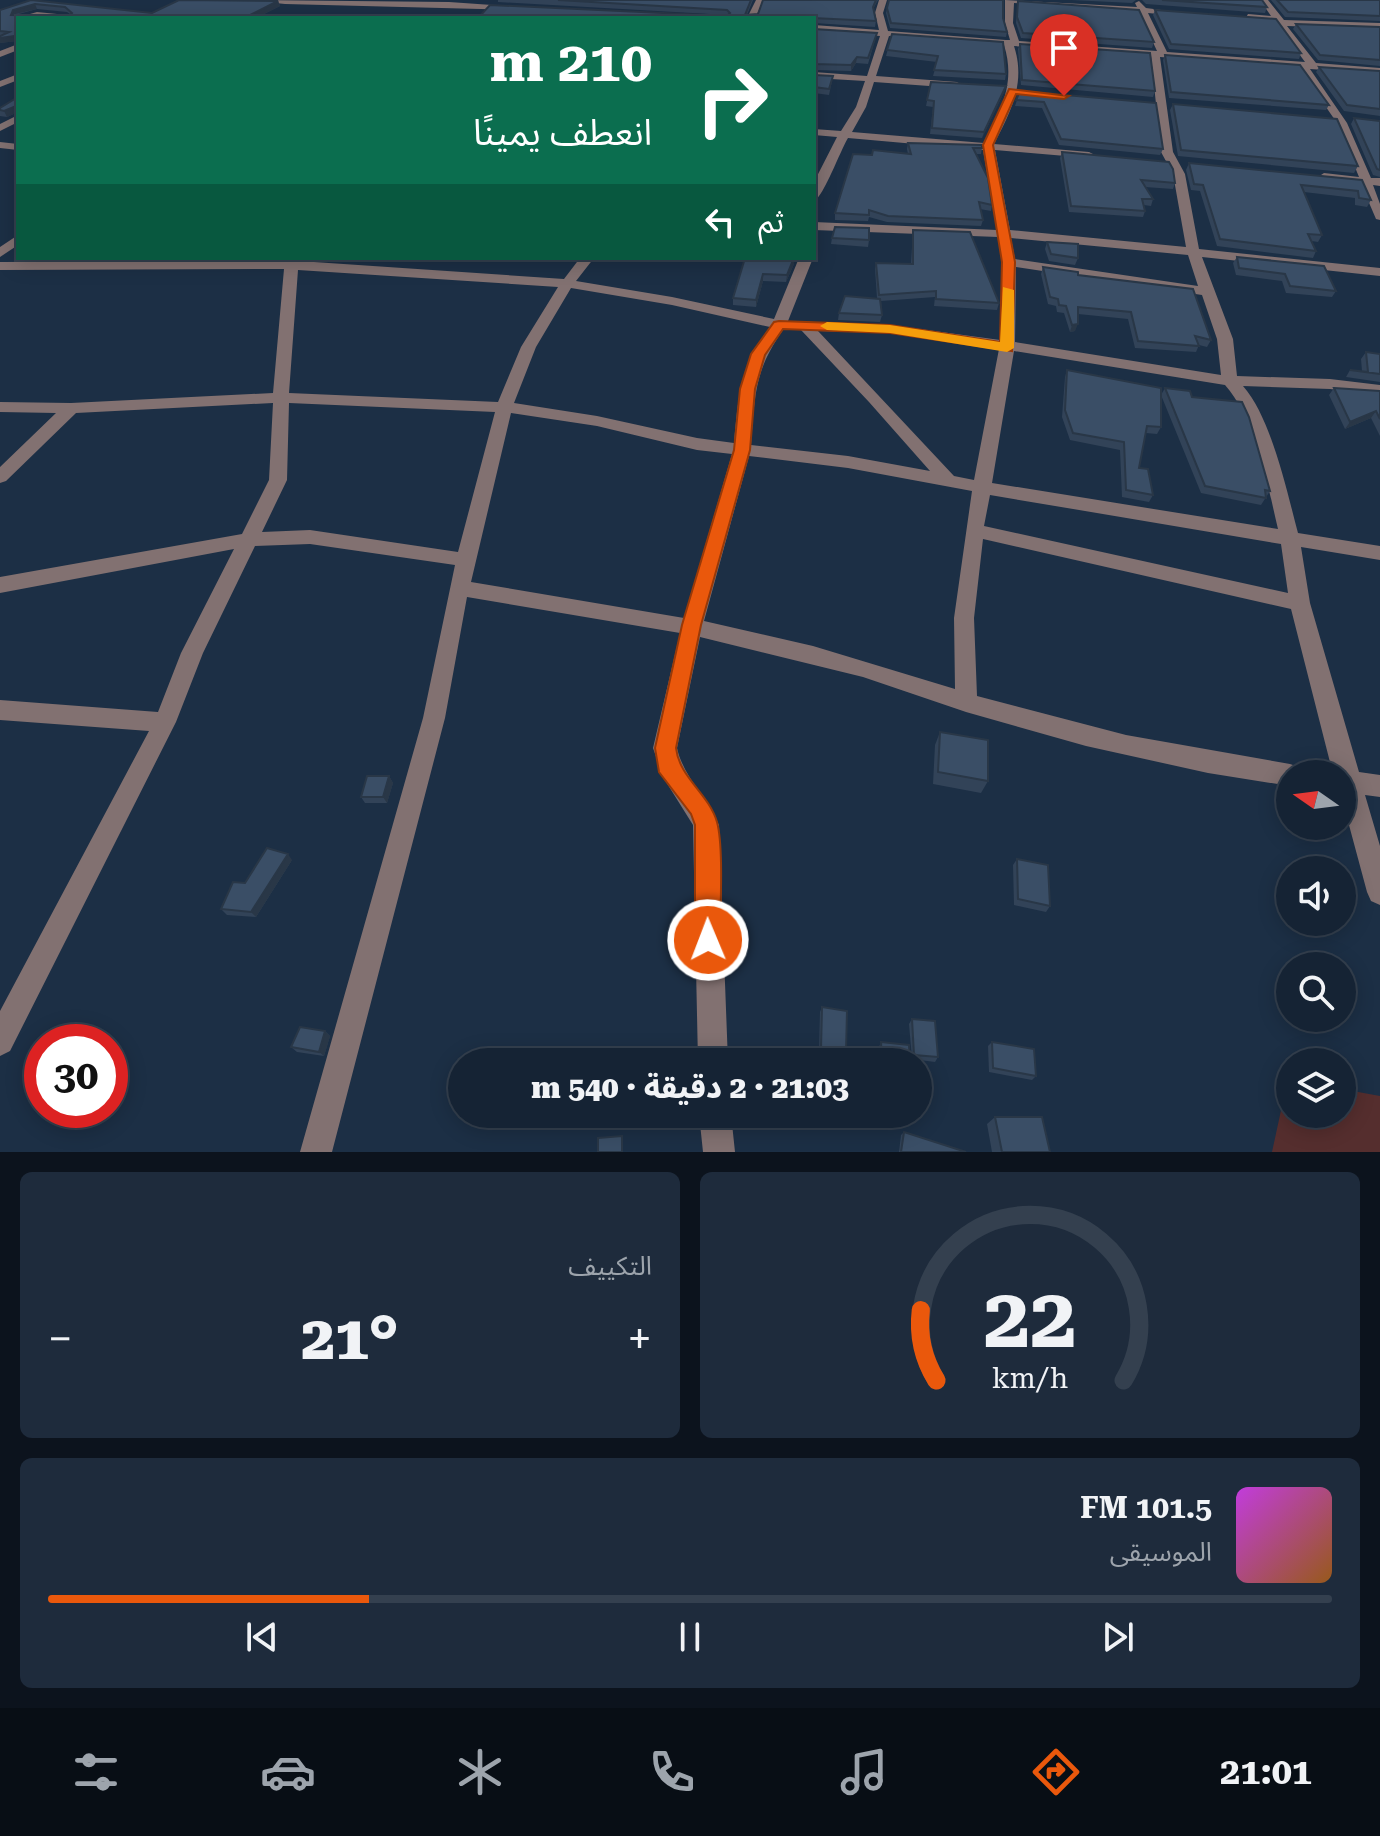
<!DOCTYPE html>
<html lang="ar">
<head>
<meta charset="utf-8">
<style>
	body { margin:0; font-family:"Roboto Serif","Noto Sans Arabic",serif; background:#1e2b3c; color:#f1f3f6; direction:rtl; height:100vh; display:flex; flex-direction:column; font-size:30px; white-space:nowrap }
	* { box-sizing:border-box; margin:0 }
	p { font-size:26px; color:#9da4ac }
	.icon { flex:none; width:44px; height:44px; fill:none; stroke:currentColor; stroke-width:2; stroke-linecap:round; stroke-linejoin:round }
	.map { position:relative; height:1152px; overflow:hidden; direction:ltr }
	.sheet { display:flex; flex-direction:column; gap:20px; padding:20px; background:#0c131d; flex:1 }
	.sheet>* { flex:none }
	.guide { position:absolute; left:16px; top:16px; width:800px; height:244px; border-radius:0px; box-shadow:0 4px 20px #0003,0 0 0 2px #34404f; direction:rtl; background:#0b6e4f; color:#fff; overflow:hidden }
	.needle { width:52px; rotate:284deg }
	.buttons { position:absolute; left:1276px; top:760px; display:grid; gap:16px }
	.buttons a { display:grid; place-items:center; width:80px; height:80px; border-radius:50%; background:#152334; box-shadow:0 4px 20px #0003,0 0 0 2px #34404f; font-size:40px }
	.speed { position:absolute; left:24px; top:1024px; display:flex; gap:16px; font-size:40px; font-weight:700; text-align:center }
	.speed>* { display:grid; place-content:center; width:104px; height:104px; border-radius:50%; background:#152334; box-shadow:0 4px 20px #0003,0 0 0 2px #34404f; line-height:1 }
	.speed .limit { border:12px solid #d22; background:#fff; color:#111 }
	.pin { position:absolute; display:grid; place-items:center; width:68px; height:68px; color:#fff; margin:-82px -34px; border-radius:50% 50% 50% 0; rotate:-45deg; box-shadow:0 0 8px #0007 }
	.pin .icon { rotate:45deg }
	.me { position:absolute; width:88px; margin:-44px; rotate:359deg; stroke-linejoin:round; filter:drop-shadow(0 0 6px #0008) }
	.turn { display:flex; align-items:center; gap:28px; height:168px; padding:0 32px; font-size:36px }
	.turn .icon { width:104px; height:104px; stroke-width:2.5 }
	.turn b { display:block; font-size:56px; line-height:68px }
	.then { display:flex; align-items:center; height:76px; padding:0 32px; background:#0003; gap:16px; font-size:30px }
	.big { font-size:60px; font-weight:800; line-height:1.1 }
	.sheet .card { flex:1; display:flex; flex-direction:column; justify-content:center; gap:12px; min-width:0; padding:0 28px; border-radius:12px; background:#1e2b3c }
	.sheet .dial { align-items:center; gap:0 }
	.dial svg { height:208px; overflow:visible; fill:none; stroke:#34404f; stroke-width:7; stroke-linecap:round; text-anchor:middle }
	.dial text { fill:#f1f3f6; stroke:none }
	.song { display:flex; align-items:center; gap:24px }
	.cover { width:96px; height:96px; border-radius:12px; background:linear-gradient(135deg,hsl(290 70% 55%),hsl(30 70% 35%)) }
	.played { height:8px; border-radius:4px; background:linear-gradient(90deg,#ea580c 25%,#34404f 25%) }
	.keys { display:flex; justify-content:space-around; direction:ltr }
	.heat { display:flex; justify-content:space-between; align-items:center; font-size:44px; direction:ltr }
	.sheet .tiles { flex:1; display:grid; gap:20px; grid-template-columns:1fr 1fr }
	.card:last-child { grid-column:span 2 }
	.trip { position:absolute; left:448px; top:1048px; width:484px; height:80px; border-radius:40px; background:#152334; box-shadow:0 4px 20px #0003,0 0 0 2px #34404f; font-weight:800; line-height:80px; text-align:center; direction:rtl }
	.tab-bar { display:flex; height:128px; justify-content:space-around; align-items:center; background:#080e15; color:#9da4ac }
	.tab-bar .icon { width:56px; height:56px }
	.tab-bar .current { color:#ea580c }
	.tab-bar b { font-size:36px; color:#f1f3f6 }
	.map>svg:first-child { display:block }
</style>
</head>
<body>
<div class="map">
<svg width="1380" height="1152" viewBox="0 0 1380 1152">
	<rect width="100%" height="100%" fill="#1c2f45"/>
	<!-- green -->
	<path fill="#552e2e" d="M1288 1078 1290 1079V1114H1342V1089L1380 1096V1152H1272Z"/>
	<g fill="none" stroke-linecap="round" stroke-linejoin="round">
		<!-- minor -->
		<path fill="#827171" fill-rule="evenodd" d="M248 0 449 2 519 7 515 10 285 4Z
			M756 0H764L755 18H747Z
			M879 0H887L883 13 888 31 1006 40H1010L1005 23V0L1137 7 1135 3 1139 1 1146 8 1184 13 1180 16 1148 13 1167 52 1305 62 1275 21 1245 19 1248 14 1271 16 1260 0H1268L1284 20 1380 23V29L1287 26 1316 63 1380 68V74L1310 69 1347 123 1371 178H1380V186L1373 185 1380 204V220L1376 219 1361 184 1324 181 1318 177 1324 173 1359 177 1337 123 1299 68 1160 57 1173 152 1185 174 1199 249 1380 268V276L1202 257 1233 339 1237 376 1330 379 1380 385V395L1330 389 1243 386C1271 417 1287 492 1298 533L1380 546V560L1301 547 1310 603 1359 772 1380 775V797L1365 795 1380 846V905L1371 901 1367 892 1342 799V774H1333L1291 609 983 539 974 618 977 696 1126 735 1290 764 1299 767 1302 774H1290V786L1208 773 1086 746 966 712 863 677 700 637 677 748C683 776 707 798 719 825L728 1062H698L693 825 663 777 653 748 680 633 467 597 445 718 332 1152H300L423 718 455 565 310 544 255 546 203 653 176 722 10 1051 0 1056V1011L149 731 0 720V700L158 712 181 653 234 549 0 593V577L242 534 269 480 273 403 76 413 6 481 0 483V467L56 413 0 412V402L71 403 273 393 284 269 0 270V262L285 261V258H299V261L564 279 580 258H594L576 281 672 297 774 319 799 258H813L788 321 890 325 1000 340 1002 262 998 237 814 230V222L997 230 983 150 848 138C840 151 824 196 814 201V182L837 137 814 135V129L841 131 856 107 865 81 814 78V72L867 76 880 36 814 31V25L879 30 875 13ZM1014 3 1139 12 1157 51 1019 41 1013 23ZM889 36 1004 45C1016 83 1001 110 984 143L852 132 866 107 874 82 957 88 962 85 957 82 876 76ZM1014 46 1151 56 1161 152 1173 174 1186 247 1010 230 995 150 1089 158 1095 155 1089 152 994 144C1011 111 1026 83 1014 46ZM1011 238 1188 255 1198 286 1015 259ZM1016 267 1202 295 1217 339 1221 375 1015 342ZM298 270 558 287 521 347 498 402 289 393ZM571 288 672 305 770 327C739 369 739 393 734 443L697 438 597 416 514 403 536 347ZM783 330H801L869 402 930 471 848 456 751 445C755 396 754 371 783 330ZM818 331 890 333 999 349 974 480 954 476ZM1014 351 1225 385C1257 422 1267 483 1278 529L992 483ZM289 403 495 412 458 552 310 530 262 532 287 480ZM511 413 597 426 697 450 732 454 684 618 471 582ZM749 456 848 468 972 491 954 618 955 689 813 646 704 621ZM990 495 1281 544 1288 593 984 526Z
			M37 12 67 15 71 18H16Z
			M18 44V50L0 57V51Z
			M18 74V80L0 87V81Z
			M18 115V122L0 131V124Z
			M0 142 18 144V150L0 148Z
			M18 235V245L0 257V247Z
			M699 1114H731L735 1152H703Z"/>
	</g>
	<!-- wall -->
	<path fill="#324358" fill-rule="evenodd" d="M31 0 152 13 278 1 280 6 256 18H18V42L17 41 0 43V10ZM37 9 67 12 70 14 69 16 15 15Z
		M498 0H753L747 15 758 14 763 0H878L873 9 876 21 875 27 814 23V18L727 15 498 2Z
		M889 0 1003 18 1007 32 1006 37 890 28 886 13Z
		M1071 0H1136L1132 3Z
		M1142 0H1262L1267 7 1265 13 1146 4Z
		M1271 0H1380V21L1285 17Z
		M1018 1 1154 42 1152 48 1021 38 1016 23Z
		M1155 10 1301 53 1299 59 1169 49 1153 15Z
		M1296 24 1380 27V66L1318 60 1293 29Z
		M814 27V29L877 33 868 64 856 63 851 71 814 70Z
		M892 34 1006 74 1005 80 933 76 937 62 886 56Z
		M1020 44 1155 91 1153 97 1021 85 1018 49Z
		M1165 55 1329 105 1326 110 1169 98 1163 60Z
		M1319 67 1380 71V116L1344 111 1316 72Z
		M814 75 833 76 829 95 814 93Z
		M931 82 1006 86 1004 92 982 138 930 134 933 107 926 106Z
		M1020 91 1163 149 1160 155 1059 145 1042 108 1015 106Z
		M1173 104 1358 166 1354 173 1178 156 1170 110Z
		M0 108 18 112 7 117 0 116Z
		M1354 118 1380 121V177L1373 175 1351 124Z
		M908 143 982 148 981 154H976L992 205 991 211 980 209 983 220 981 226 887 222 869 217 868 221 835 220V213L872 155 908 154 907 149Z
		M1062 152 1175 183 1173 189 1145 187 1153 199 1151 206 1144 205 1145 211 1143 217 1069 212 1060 158Z
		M1189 163 1362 180 1371 200 1367 207 1355 205V198L1304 192 1322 235 1318 242 1312 241 1316 251 1313 258 1217 246 1200 191 1191 190 1186 170Z
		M913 230 999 303 997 310 934 306 935 297 881 301 882 315 880 322 838 320 839 313 877 298 875 269 876 263 911 264Z
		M832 238 869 240 868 247 831 244Z
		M1047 242 1078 258 1075 265 1049 261 1045 249Z
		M1237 257 1336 291 1332 297 1286 293 1282 281 1236 275 1233 263Z
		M745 258H794V264L786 282 763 281 756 307 733 305V298Z
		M1043 267 1078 275 1211 340 1207 347 1199 345 1196 352 1135 348 1128 319 1078 314 1075 331 1070 332 1064 313 1057 312 1056 306 1048 304 1041 274Z
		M1366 352 1380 354V382L1346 377 1350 370 1362 371 1361 359Z
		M1067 370 1161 427 1157 434 1146 433 1139 468 1153 495 1149 502 1122 497 1120 450 1070 440 1062 417 1065 377Z
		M1165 388 1192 397 1270 491 1261 505 1201 493 1161 395Z
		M1334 388 1380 391V436L1371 418 1345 429 1329 395Z
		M940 732 988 781 981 793 933 784 935 745Z
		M389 776 393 783 387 803H365L361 797Z
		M1017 859 1050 906 1046 912 1014 905 1013 865Z
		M292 860 256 917 227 915 221 909 245 883Z
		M822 1007 846 1053 844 1057 819 1053 820 1012Z
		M912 1019 938 1057 935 1062 912 1059 909 1024Z
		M325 1031 330 1036 324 1056 297 1052 291 1047Z
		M881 1042 910 1062H880L879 1047Z
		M992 1042 1036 1076 1032 1080 989 1072 988 1046Z
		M995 1117 1050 1152H992L987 1124Z
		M904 1132 966 1152H899L901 1135Z"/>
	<!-- shaded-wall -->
	<path fill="#293747" d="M278 1 280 6 256 18H244Z
		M35 4 37 9 11 15 13 10Z
		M14 36 17 41 0 43V38Z
		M857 57 856 63 851 71V65Z
		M1006 86 1004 92 982 138 984 132Z
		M16 106 18 112 7 117 4 111Z
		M794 258V264L786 282 787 275Z
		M763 274V281L756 307V300Z
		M1078 324 1075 331 1070 332 1072 325Z
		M1376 411 1371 418 1345 429 1350 422Z
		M389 776 393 783 387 803 383 797Z
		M288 854 292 860 256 917 251 912Z
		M325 1031 330 1036 324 1056 319 1052Z"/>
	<!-- building -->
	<path fill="#3a4e66" stroke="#293747" stroke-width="2" fill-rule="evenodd" d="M31 0 152 13 179 0 278 1 244 18H18V40L14 36 0 38V36L9 32 0 31V10ZM35 4 65 7 72 13 69 16 11 15 13 10Z
		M558 0H751L745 15 758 14 763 0H876L873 7 876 21 812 18H478L490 5 727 16 730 13 727 10Z
		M889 0H1003V18L1007 32 891 23 887 8Z
		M1162 0H1262L1267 7Z
		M1277 0H1380V16L1288 12Z
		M1018 1 1139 10 1154 42 1023 33 1017 17Z
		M1155 10 1276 19 1301 53 1171 44Z
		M1296 24 1380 27V60L1320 55Z
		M814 27V29L877 33 868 58 857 57 851 65 814 64Z
		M892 34 1003 42 1006 74 934 70 938 56 887 50Z
		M1020 44 1150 53 1155 91 1022 80Z
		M1165 55 1300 65 1329 105 1171 92Z
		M1319 67 1380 71V109L1347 105Z
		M814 75 833 76 829 89 814 87Z
		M931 82 1006 86 984 132 932 128 934 101 927 100Z
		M1020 91 1156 103 1163 149 1061 139 1044 102 1016 100Z
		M18 97V113L16 106 4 111 0 110V108Z
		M1173 104 1337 119 1358 166 1181 150Z
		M1354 118 1380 121V170L1377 169Z
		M908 143 982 145V148H973L988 178 992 205 979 202 983 220 888 216 869 210V215L835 213 853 154 872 155 873 150 911 154Z
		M1062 152 1169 162 1173 169 1175 183 1141 180 1153 199H1142L1145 211 1071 206Z
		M1189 163 1362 180 1371 200 1359 198 1358 191 1301 185 1322 235 1308 234 1316 251 1220 239 1203 185 1194 184Z
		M835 227 869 228V240L832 238Z
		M913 230 970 232 999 303 936 299V291L879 295 876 263 913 264Z
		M1047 242 1078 244V258L1051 254Z
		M1237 257 1324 266 1336 291 1290 286 1285 274 1239 268Z
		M745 258H794L787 275 763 274 756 300 733 298Z
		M1043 267 1078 272V275L1193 289 1211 340 1195 336 1199 346 1138 341 1131 312 1078 307V324L1072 325 1066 306 1059 305 1058 299 1050 297Z
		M845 296 880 299 882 315 839 313Z
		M1366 352 1380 354V374L1350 370 1368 372Z
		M1067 370 1161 388V427L1147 426 1139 468 1148 469 1153 495 1126 490 1124 442 1073 433 1065 410Z
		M1165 388 1190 391 1192 397 1242 402 1249 417 1270 491 1265 490 1266 498 1205 486Z
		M1334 388 1380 391V419L1376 411 1350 422Z
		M940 732 988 740V781L938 772Z
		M367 776H389L383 797H361Z
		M267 848 288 854 251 912 221 909 233 882 245 883Z
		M1017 859 1048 865 1050 906 1018 899Z
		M822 1007 847 1011 846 1053 821 1049Z
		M912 1019 935 1021 938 1057 914 1055Z
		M300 1027 325 1031 319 1052 291 1047Z
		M881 1042 909 1045 910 1062H882Z
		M992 1042 1034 1049 1036 1076 993 1068Z
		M995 1117H1042L1050 1152H1002Z
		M904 1132 966 1152H901Z
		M622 1136V1152H598V1138Z"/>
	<!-- route -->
	<path fill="#ea580c" stroke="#983908" stroke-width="2" d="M1009 89 1069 96 1064 99 1016 94 993 145 1015 262 1012 351 890 333 783 329 765 355 755 389 750 450 701 625 676 748C679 777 709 794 717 822 724 848 720 911 720 940L716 949 708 953 699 949 695 940V825L691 814 659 772 655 748 682 625 734 450 740 389 751 354 774 322 779 321 890 325 1000 342 1002 262 983 145Z"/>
	<!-- slow -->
	<path fill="#f59e0b" d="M1003 287 1014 290V348L1007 352 890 333 827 330 820 326 827 322 890 325 1000 342Z"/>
</svg>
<div class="buttons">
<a><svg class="needle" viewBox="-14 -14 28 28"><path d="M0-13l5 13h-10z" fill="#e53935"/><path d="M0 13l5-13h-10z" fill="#9da4ac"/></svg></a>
<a><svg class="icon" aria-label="sound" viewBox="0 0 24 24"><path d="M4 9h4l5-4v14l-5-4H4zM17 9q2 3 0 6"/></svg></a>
<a><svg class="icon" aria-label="search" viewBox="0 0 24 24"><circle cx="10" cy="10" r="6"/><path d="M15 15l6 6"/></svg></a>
<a><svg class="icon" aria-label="layers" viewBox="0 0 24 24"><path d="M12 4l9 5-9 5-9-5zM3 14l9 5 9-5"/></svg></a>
</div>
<div class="speed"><div class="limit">30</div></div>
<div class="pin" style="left:1064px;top:96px;background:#d93025"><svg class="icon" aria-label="arrive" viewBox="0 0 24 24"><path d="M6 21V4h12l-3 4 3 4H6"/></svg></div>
<svg class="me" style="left:708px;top:940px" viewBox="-20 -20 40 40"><circle r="17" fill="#ea580c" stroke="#fff" stroke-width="3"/><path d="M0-11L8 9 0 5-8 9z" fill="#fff"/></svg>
<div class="trip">21:03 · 2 دقيقة · 540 m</div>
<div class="guide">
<div class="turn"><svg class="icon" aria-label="right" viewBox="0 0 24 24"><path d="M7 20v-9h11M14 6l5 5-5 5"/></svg><div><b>210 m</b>انعطف يمينًا</div></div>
<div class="then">ثم<svg class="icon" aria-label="left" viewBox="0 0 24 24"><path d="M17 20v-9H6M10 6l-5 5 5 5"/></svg></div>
</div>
</div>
<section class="sheet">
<div class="tiles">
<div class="card dial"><svg viewBox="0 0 100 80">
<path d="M14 69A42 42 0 1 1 86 69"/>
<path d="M14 69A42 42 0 0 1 8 42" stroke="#ea580c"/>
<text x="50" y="56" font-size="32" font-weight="700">22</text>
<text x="50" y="72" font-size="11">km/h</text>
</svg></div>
<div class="card"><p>التكييف</p>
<div class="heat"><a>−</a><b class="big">21°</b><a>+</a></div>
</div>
<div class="card">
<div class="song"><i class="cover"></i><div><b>101.5 FM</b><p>الموسيقى</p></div></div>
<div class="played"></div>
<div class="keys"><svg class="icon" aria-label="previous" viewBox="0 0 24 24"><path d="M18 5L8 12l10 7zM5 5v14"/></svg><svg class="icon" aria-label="pause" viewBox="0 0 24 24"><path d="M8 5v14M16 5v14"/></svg><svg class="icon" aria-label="next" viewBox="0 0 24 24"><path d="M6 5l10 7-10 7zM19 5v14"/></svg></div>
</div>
</div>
</section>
<nav class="tab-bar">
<b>21:01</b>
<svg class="icon current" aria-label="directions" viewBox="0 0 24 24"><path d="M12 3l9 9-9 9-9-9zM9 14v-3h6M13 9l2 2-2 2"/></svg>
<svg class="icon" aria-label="music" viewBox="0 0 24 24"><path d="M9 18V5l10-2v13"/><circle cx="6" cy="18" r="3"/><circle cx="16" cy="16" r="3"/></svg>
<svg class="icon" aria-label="phone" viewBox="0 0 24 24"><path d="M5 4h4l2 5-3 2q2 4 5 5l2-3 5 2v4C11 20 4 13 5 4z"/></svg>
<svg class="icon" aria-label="climate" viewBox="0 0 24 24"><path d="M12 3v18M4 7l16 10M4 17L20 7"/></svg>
<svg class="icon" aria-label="car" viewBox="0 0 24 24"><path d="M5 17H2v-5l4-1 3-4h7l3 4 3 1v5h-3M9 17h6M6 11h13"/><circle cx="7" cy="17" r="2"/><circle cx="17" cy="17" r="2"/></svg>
<svg class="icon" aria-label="filters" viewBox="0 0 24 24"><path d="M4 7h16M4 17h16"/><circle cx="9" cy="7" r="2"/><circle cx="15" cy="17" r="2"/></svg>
</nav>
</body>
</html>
